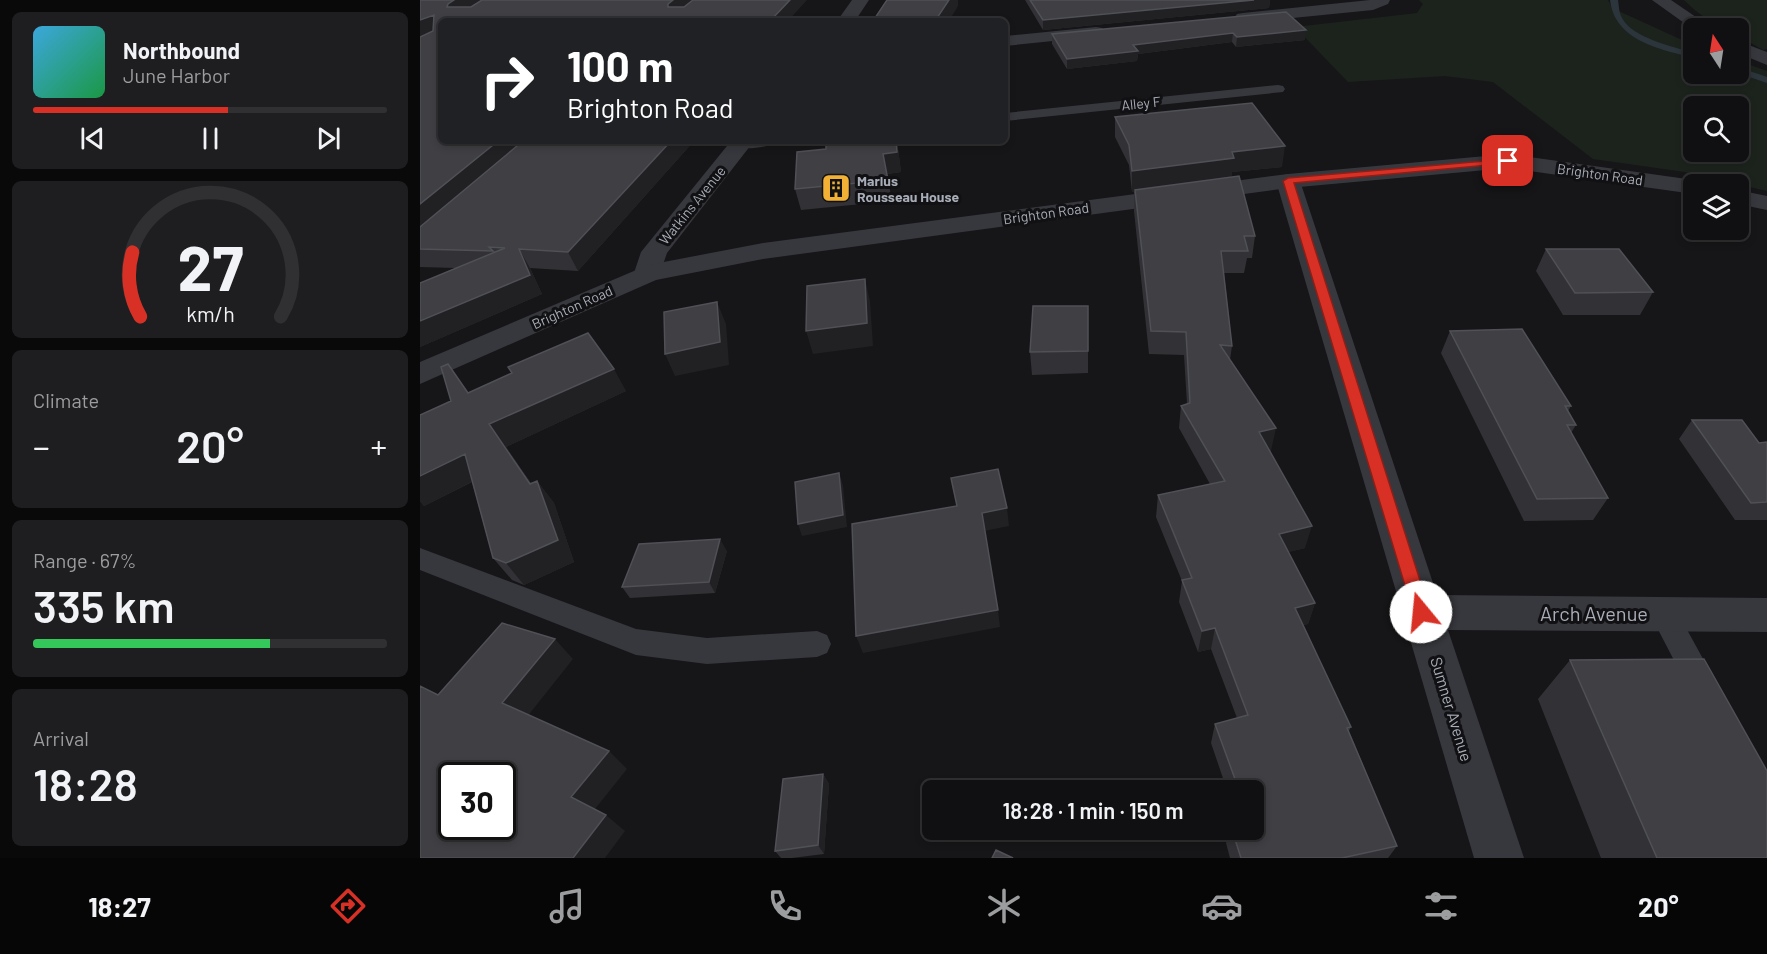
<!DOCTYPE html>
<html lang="en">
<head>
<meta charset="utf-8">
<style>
	body { margin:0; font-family:Barlow,sans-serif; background:#1e1e20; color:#f1f3f6; height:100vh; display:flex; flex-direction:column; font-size:22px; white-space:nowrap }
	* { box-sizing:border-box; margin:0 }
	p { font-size:20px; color:#9c9d9f }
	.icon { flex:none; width:33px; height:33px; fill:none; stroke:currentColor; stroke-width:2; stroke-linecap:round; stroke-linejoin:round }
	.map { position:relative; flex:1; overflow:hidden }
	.sheet { display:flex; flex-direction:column; gap:12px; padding:12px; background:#09090a; width:420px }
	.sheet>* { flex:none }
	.top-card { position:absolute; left:18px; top:18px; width:570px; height:126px; border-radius:9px; box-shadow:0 3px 9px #0003,0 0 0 2px #303032; background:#202124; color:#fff; overflow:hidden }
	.needle { width:39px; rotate:348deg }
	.controls { position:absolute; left:1263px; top:18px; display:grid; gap:12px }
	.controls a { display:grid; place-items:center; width:66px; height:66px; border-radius:9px; background:#101012; box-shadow:0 3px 9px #0003,0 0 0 2px #303032; font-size:30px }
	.speed { position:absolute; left:18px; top:762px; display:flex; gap:12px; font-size:30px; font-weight:700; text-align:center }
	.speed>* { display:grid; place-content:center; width:78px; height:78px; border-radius:50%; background:#101012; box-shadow:0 3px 9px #0003,0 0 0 2px #303032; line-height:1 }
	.speed .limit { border:3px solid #111; border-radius:9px; background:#fff; color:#111 }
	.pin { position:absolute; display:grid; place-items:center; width:51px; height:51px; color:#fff; margin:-26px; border-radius:12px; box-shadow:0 3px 9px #0006 }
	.me { position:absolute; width:66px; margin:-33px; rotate:343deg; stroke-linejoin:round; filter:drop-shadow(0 0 4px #0008) }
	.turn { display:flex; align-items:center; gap:21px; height:126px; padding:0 30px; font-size:27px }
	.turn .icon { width:78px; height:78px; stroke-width:2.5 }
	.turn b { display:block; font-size:42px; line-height:51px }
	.big { font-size:45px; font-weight:600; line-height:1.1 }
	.sheet .widget { flex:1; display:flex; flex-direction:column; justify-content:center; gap:9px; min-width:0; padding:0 21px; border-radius:9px; background:#1e1e20 }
	.sheet .dial { align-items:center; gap:0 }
	.dial svg { height:156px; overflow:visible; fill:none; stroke:#303032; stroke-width:7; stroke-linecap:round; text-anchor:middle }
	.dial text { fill:#f1f3f6; stroke:none }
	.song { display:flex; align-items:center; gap:18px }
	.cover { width:72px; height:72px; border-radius:9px; background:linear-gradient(135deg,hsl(200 70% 55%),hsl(140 70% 35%)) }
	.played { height:6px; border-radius:3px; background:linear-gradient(90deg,#d93025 55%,#303032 55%) }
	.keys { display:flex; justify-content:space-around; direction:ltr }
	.heat { display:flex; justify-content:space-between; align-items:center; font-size:33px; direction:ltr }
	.charge { height:9px; border-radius:4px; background:linear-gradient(90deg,#34c759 67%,#303032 0) }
	.trip { position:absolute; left:502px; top:780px; width:342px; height:60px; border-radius:9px; background:#101012; box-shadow:0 3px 9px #0003,0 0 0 2px #303032; font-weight:600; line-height:60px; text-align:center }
	.dock { display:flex; height:96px; justify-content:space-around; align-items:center; background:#060607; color:#9c9d9f }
	.dock .icon { width:42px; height:42px }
	.dock .active { color:#d93025 }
	.dock b { font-size:27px; color:#f1f3f6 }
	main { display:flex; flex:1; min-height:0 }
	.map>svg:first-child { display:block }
</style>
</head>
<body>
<main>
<section class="sheet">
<div class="widget">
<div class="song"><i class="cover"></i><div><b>Northbound</b><p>June Harbor</p></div></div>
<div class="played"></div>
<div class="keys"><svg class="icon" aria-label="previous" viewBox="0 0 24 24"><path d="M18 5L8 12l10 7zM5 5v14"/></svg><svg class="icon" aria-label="pause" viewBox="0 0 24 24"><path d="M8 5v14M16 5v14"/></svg><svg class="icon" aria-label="next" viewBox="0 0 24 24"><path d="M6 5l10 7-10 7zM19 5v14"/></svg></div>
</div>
<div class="widget dial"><svg viewBox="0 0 100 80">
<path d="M14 69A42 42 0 1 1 86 69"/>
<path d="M14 69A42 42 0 0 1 10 36" stroke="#d93025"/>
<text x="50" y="56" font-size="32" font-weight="700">27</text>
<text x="50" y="72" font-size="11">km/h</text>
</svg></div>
<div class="widget"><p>Climate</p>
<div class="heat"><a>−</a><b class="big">20°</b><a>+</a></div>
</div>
<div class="widget"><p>Range · 67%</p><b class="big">335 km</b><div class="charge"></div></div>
<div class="widget"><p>Arrival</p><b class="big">18:28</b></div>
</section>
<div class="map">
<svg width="1347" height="858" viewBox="0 0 1347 858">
	<rect width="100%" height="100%" fill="#161618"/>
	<!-- green -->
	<path fill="#1c231d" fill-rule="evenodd" d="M999 0H1188L1192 8 1273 45 1274 74H1318L1319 61 1347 71V191L1265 172 1173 159 1073 82 1025 76 928 82 875 27 997 13 1003 4ZM1274 106H1318V152H1274Z
		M1264 0H1347V49L1343 50 1319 36 1318 28C1297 28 1279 15 1264 0Z"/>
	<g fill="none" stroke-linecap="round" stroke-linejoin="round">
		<!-- stream -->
		<path fill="#2c353c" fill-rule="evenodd" d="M1190 0H1198C1199 6 1199 13 1202 18 1212 38 1254 47 1274 53V58C1240 49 1195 41 1190 0Z
			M1318 67 1347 77V83L1318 73Z"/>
		<!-- service -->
		<path fill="#37383d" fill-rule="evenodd" d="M858 85 863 86 865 89 863 92 585 121V113Z
			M316 141H357C349 148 326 150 316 147L313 144Z
			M0 548 216 629 287 638 397 631 407 635 411 644 407 653 397 657 287 664 216 655 0 570Z
			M1244 602 1254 606 1293 677 1298 687 1293 697 1283 701 1273 697 1230 614 1234 606Z"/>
		<!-- minor -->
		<path fill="#37383d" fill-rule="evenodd" d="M432 0H449L435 21H417Z
			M950 0H970L968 4 953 10 823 23 817 22 814 18 817 14 823 13Z
			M676 27 682 28 685 32 682 36 585 46V36Z
			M311 141H334L247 253 238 279 228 281 218 279 214 273 221 252Z
			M868 174 876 176 880 181 1017 595 1347 598V632L1028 630 1104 858H1054L856 181 860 176Z"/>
		<!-- tertiary -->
		<path fill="#37383d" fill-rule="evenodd" d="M1232 0H1251L1292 28 1274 30Z
			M1318 41 1347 52V65L1318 53Z
			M1088 154 1274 180 1284 184H1274V194L1088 168 868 188 343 259 236 280 0 384V362L228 265 343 243 868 174Z
			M1318 190 1347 196V210L1318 204Z"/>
	</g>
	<!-- wall -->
	<path fill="#323236" d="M0 0 21 141H274L158 271 110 268 122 294 0 347V283L35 268 0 267Z
		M605 0H850L849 8 623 30Z
		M866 12 885 40 816 47 812 42 718 54 717 61 647 69 632 44V34Z
		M695 117 862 167 812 172 811 177 835 236 832 258H827L824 273H804L812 346 810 360 851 451H850L885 548 868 552 895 603 888 624 883 625 931 727 929 731 977 846 968 858H810L806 843 810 830H834V790H807L791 743 795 724 817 718 791 649 778 652 759 602 762 581 736 517 738 495 790 484 759 428 761 406 767 404 764 355 729 354 714 211V192H712L709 165 695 137Z
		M406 141H477L481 172 467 174 472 201 381 210 375 189 406 149Z
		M1126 249 1233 292 1220 315H1143L1116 271Z
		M668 306V373L612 375 610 352Z
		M1030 331 1151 406 1148 411 1156 425 1151 433 1188 498 1173 520 1104 521 1021 353Z
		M206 391 86 447 111 483 117 481 134 503 154 562 104 585 92 580 73 558 52 482 4 506 0 501V415L49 393Z
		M1272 420 1339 443 1347 442V520H1315L1259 439Z
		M307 551 295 593 210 598 202 587Z
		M1150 660 1347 858H1181L1118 699Z
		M403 774 409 784 404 854 372 858H361L355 851Z"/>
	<!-- shaded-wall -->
	<path fill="#212124" d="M34 0H65L36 19 27 7 28 4Z
		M253 0H275L253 19 248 7V4Z
		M370 0H387L368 21H350Z
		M529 0H538V6L529 21H515Z
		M834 0H850L849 8 623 30V20Z
		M14 15 21 27 0 40V20Z
		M886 30 885 40 816 47 817 37Z
		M813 33 812 42 718 54 717 61 647 69V59L713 45Z
		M78 141H109L0 233V204Z
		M251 141H274L158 271 148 252Z
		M476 141H477L481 172 467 174 463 154Z
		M865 146 862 167 812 172 811 179 712 192V171L812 152Z
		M99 249 110 268 122 294 0 347V321Z
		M445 279 450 301 453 346 393 354 386 331Z
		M297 302 306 324 309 365 255 376 245 354Z
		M194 369 206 391 86 447 126 505 117 481 134 503 154 562 104 585 86 563 110 484 69 424Z
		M856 428 851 451 834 455 839 432Z
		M45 454 63 476 4 506 0 501V476Z
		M419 473 423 485 427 527 382 536 378 524Z
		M587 508 589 526 564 531 562 513Z
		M892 526 885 548 853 556 859 534Z
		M300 539 307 551 295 593 289 582Z
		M895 603 888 624 868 629 875 608Z
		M578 610 580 627 443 653 436 636Z
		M795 628 791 649 778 652 782 631Z
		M135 639 153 659 103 722 82 703Z
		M189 751 207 769 171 814 151 797Z
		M403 774 409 784 404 854 398 845Z
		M186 815 205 831 185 858H153Z"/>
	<!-- building -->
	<path fill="#3f3f44" stroke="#4f5156" stroke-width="1.5" fill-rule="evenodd" d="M0 0H34L28 4 27 7H51L62 0H253L248 4V7H264L273 0H370L350 21H21V141H78L0 204V37L13 31 14 15 0 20Z
		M467 0H529L515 21H453Z
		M610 0H834L623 20Z
		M866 12 886 30 817 37 813 33 713 45 718 51 647 59 632 34Z
		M832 103 865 146 812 152 814 158 712 171 709 145 695 117Z
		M103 141H251L148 252 99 249 110 275 0 321V283L85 248 69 247 73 251 0 249V227Z
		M406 141H476L477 152 463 154 468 180 375 189 377 152 406 149Z
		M819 176 835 236H824L828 251H801L812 346 800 345 856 428 839 432 892 526 859 534 895 603 875 608 931 727 927 728 977 846 922 858H821L812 830H834V790H819L795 724 828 715 795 628 782 631 762 580 772 578 738 495 805 481 761 406 770 403 766 332 731 331 715 190Z
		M1126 249H1199L1233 292 1155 293Z
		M445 279 447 323 386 331 387 286Z
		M297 302 300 342 245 354 244 312Z
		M613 306H668V351L610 352Z
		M1102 329 1151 406H1145L1156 425H1147L1188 498 1117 499 1030 331Z
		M168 333 194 369 69 424 110 484 117 481 138 540 86 563 73 558 45 454 0 476V415L31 401 21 367 28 364 48 393 92 373 88 367Z
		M1272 420H1322L1339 443 1347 442V502L1331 503Z
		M578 469 587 508 562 513 578 610 436 636 432 524 537 506 531 478Z
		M419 473 423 515 378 524 375 482Z
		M300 539 289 582 202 587 219 544Z
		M82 623 135 639 82 703 189 751 151 797 186 815 153 858H0V686L18 695ZM32 776H82V826H32Z
		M1284 659 1347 771V858H1237L1150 660Z
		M403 774 398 845 355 851 363 779Z
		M576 850 593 858H572Z"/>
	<!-- route -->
	<path fill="#d93025" stroke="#8d1f18" stroke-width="1.5" d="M1088 159 1092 161 1091 163 874 183 1010 612 1007 617 1001 619 996 617 993 612 863 181 868 178Z"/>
	<!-- icons -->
	<defs>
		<g id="building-square" transform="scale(1.5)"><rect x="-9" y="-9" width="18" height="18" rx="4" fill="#f2b134" stroke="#111113"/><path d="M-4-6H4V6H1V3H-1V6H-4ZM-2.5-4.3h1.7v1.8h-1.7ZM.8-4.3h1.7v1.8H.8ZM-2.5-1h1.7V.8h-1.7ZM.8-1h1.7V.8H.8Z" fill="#111"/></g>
	</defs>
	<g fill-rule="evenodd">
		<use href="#building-square" x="416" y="188"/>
	</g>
	<g text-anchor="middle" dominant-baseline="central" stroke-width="6" stroke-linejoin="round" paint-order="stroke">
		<!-- far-street labels -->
		<g font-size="14" fill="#a8adb8" stroke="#111113">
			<text transform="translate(721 103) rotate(-6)">Alley F</text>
			<text transform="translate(1180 174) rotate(8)">Brighton Road</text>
			<text transform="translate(272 205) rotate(-51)">Watkins Avenue</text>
			<text transform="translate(626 213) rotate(-8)">Brighton Road</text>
			<text transform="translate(152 307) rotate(-24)">Brighton Road</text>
		</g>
		<!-- far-poi labels -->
		<g font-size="14" font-weight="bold" fill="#a8adb8" stroke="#111113" text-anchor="start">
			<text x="437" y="180">Marius<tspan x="437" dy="16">Rousseau House</tspan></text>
		</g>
		<!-- street labels -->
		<g font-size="16" fill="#a8adb8" stroke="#111113">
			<text transform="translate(1032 709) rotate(73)">Sumner Avenue</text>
		</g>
		<!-- near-street labels -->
		<g font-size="20" fill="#a8adb8" stroke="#111113">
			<text x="1174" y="613">Arch Avenue</text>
		</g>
	</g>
</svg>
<div class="controls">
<a><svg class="needle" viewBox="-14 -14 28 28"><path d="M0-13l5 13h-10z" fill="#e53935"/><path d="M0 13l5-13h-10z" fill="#9c9d9f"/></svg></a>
<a><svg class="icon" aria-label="search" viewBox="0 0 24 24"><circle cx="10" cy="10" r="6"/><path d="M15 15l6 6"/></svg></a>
<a><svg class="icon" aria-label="layers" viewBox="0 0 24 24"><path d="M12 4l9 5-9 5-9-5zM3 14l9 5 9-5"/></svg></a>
</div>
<div class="speed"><div class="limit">30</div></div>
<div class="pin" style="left:1088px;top:161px;background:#d93025"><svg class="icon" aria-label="arrive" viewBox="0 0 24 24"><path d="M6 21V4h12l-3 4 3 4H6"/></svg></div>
<svg class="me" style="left:1001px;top:612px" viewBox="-20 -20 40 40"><circle r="19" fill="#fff"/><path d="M0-13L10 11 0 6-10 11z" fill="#d93025"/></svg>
<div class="trip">18:28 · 1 min · 150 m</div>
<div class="top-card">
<div class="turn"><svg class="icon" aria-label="right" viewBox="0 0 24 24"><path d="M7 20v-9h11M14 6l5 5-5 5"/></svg><div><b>100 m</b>Brighton Road</div></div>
</div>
</div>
</main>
<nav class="dock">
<b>18:27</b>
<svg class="icon active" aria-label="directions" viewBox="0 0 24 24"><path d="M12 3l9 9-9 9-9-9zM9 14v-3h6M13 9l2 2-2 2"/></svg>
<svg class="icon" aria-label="music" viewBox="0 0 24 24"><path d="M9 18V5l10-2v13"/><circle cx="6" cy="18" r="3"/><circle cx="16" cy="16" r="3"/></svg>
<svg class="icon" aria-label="phone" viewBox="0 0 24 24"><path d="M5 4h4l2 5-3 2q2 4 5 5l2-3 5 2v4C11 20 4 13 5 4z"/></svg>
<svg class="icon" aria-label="climate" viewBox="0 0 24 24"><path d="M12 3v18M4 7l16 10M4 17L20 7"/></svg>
<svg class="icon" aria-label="car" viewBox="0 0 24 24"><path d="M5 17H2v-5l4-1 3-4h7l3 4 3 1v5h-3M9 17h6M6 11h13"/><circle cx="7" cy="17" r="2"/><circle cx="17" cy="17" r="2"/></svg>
<svg class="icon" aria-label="filters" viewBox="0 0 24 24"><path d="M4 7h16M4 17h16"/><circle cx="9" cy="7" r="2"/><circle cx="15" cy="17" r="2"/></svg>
<b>20°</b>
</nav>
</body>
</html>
